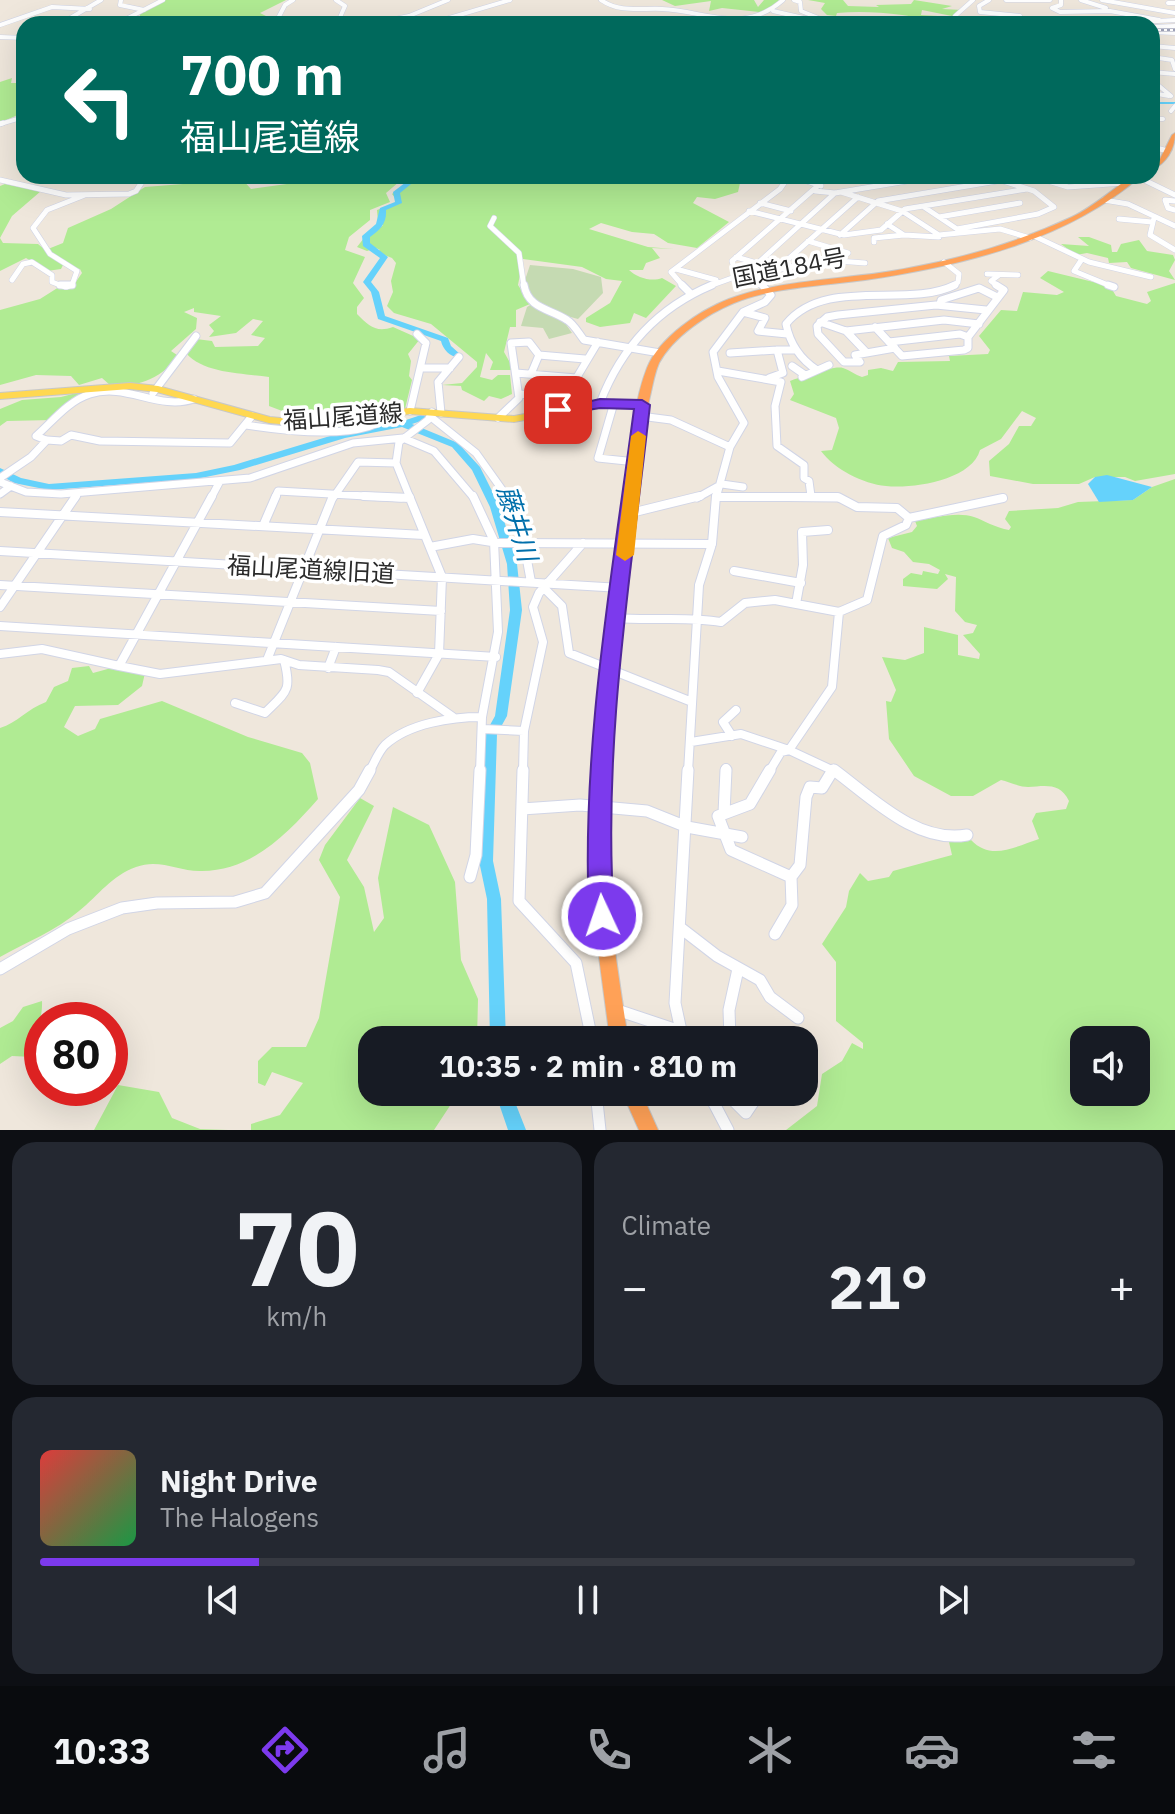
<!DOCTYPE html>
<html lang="en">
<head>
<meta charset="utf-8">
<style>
	body { margin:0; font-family:"IBM Plex Sans","Noto Sans JP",sans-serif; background:#242831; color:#f1f3f6; height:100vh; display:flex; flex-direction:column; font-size:30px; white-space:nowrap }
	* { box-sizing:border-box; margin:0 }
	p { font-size:26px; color:#9ea1a6 }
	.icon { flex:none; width:44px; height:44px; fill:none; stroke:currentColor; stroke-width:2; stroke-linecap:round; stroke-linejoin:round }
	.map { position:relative; height:1130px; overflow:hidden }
	.drawer { display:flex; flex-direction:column; gap:12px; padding:12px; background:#0d0f14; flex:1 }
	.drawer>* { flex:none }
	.hud { position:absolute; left:16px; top:16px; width:1144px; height:168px; border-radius:24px; box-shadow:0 8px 32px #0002; background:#00695c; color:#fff; overflow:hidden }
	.buttons { position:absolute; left:1070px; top:1026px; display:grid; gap:16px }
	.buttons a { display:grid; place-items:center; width:80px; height:80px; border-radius:16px; background:#171b24; box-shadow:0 8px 32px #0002; font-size:40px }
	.speed { position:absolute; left:24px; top:1002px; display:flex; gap:16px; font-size:40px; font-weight:700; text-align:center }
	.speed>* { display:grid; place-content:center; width:104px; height:104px; border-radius:50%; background:#171b24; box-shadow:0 8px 32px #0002; line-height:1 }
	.speed .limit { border:12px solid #d22; background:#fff; color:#111 }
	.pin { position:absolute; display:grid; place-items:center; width:68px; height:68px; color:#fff; margin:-34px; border-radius:16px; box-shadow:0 4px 12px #0006 }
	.me { position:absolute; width:88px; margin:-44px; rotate:357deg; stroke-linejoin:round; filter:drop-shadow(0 0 6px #0008) }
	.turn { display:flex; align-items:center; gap:28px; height:168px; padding:0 32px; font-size:36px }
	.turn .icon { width:104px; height:104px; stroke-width:2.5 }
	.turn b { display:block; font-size:56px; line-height:68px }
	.big { font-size:60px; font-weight:700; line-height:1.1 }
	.drawer .tile { flex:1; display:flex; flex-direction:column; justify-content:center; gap:12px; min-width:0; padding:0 28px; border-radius:24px; background:#242831 }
	.drawer .dial { align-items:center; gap:0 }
	.dial b { font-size:104px; line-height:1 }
	.song { display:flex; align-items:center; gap:24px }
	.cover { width:96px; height:96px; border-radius:12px; background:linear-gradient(135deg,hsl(0 70% 55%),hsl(140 70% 35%)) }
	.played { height:8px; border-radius:4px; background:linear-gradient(90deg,#7c3aed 20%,#363941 20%) }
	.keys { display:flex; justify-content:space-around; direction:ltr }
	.heat { display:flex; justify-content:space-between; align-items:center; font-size:44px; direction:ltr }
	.drawer .tiles { flex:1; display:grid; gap:12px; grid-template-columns:1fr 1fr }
	.tile:last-child { grid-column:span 2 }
	.trip { position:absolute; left:358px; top:1026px; width:460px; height:80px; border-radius:24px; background:#171b24; box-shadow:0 8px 32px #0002; font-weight:700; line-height:80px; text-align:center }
	.tab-bar { display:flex; height:128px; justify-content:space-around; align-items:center; background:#090b0e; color:#9ea1a6 }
	.tab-bar .icon { width:56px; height:56px }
	.tab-bar .selected { color:#7c3aed }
	.tab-bar b { font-size:36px; color:#f1f3f6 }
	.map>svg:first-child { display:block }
</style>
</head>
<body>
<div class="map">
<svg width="1175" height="1130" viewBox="0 0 1175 1130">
	<rect width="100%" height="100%" fill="#efe7dc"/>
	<!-- green -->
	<path fill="#b0eb93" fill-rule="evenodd" d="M165 0H286L260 13 274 20 253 24H153L140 18V14Z
		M662 0H754L758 7 764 0H779L769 13 722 8 709 11 711 1 675 6Z
		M808 0H843L848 6 879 7 876 5 911 4 914 0 952 6 942 9 962 10 952 16 922 10 921 15 938 16 947 23C931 25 918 17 902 15 880 12 857 11 837 13L836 16 827 15 821 9 825 3Z
		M12 78 11 83H24V112L0 123V82Z
		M319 176H406L386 193 390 202 370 210V220L349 237 345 250 365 257 353 283 364 298 357 307V314C369 326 376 333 393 327L420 339 408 354 411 361 409 376 412 380 404 413 335 431 269 406V377C243 373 204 374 186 353L196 339 212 341 215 347 258 346 265 338 251 335 263 321 253 319 236 333 209 337 214 331 209 325 221 316 194 312V308L184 312 197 318 196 329 171 351 177 355C164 379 136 387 111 386L102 378 79 385 71 376 36 375 0 385V310L40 299 59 287 71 289 82 273 80 269 68 267 48 249 63 243 68 228 111 209 145 187 221 181 241 178 251 189 316 180Z
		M416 176H736L735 181 740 183 738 192 715 199 697 197 693 203 729 222 697 248 668 243 654 234 632 232 601 223 589 229 648 247 674 249 652 248 660 258 646 263 643 270H629C637 278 652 282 662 278L676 286 646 318 634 313 630 323 600 327 586 322V318L610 303 622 281 606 279 582 267 523 259 518 285 530 304 516 310V327H510L504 352 514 370H490L493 362 486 353 480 377 492 380 498 375H510L512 394 501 399 489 396 484 401 462 390 461 386 442 385 462 383 477 367V362L431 324 394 313 387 306 393 292 391 281 396 263 392 258 377 252 380 250 376 248 367 251 357 247 371 229 378 230 383 225 378 222 377 210 399 202 392 194Z
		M5 184 41 191 12 216 0 238 3 243 38 244 63 265 61 269 47 271 26 258 0 271V186Z
		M1078 237H1089L1111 245 1112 252H1117L1121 244 1139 240 1147 251 1173 255 1175 260 1169 271 1175 280 1131 268 1127 262 1109 263 1108 258 1087 253 1076 255 1061 244 1089 246Z
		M1048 271 1110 286 1116 296 1147 304 1151 301 1147 292 1175 283V474L1135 481 1125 477H1095L1079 484H1033L990 476 989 461 1009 444 1019 426H1031L1036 418 1022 411 1001 439 980 450C972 480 913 489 886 486 863 484 834 469 821 451L832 450 839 428 836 418 790 400 794 394 790 381C801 377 834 365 843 368 850 370 855 375 862 377L868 375V370L881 368 893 371 898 362 950 361 949 356 988 354 990 350 979 336 1001 310 1017 311 1023 292 1057 295 1064 292 1040 278Z
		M84 391 88 395 61 407 52 420 7 421 0 426V409L22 400 61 397Z
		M1175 479V1130H786L817 1106 822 1074 842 1061 852 1043 863 1049V1043L836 1021V962L822 944 846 907 849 891 860 873 868 881 889 877 893 871 952 855 949 842 971 840C991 861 1014 847 1039 839L1032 821 1036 813 1066 809 1069 801C1060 782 1045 786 1028 787 1020 787 1009 782 1001 780L973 796H951L914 776 889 739 886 701 891 702 896 690 882 657 905 660 924 653V627L958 635V655L979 659 980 654 963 635 973 633 977 625 965 622 955 611 956 577 945 574 948 579 937 589 903 586V579L911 573 922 575 923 571 938 574 940 570 929 564 913 562 904 552 892 548 888 538 912 532 917 526 915 521C932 518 958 511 974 517 983 520 996 528 1009 530L1011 527 1005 519 1009 511 1058 508 1078 502 1133 500 1152 487ZM1084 1040H1136V1092H1084Z
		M89 666 93 673 115 667 145 673 142 686 118 705 75 706 64 727 78 736 95 729 100 719 162 701 248 737 302 753 310 763 318 799C288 833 252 871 202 871 179 872 160 858 136 867 111 876 99 895 79 911 57 930 25 943 0 957V728C17 723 27 709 46 702L54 687 68 681 72 668Z
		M360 798 374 806 347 860 364 887 374 932 384 918 378 878 393 807 429 825 455 882 461 960 478 999 477 1040H372V1092H459L434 1130H251V1124L280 1115 303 1083 272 1072 265 1086 258 1083V1061L272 1047H306L319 1018 340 897 319 860 325 845Z
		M42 1001C43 1021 33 1037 33 1057L12 1056 0 1064V1028L13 1021 23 1007Z
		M118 1085 159 1092 172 1118 200 1129 228 1130H94Z"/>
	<!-- cemetery -->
	<path fill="#c5dab2" d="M530 265 573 269 601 277 603 293 578 319C548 311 540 312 524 283Z
		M532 304 563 320 572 333 549 339 543 328 521 326 527 307Z"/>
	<!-- water -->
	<path fill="#65d2fb" d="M1107 475 1152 487 1133 500 1099 502 1088 484 1095 477Z"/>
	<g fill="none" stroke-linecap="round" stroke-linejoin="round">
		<!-- stream -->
		<path stroke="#65d2fb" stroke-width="2" d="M1083 24 1102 23
			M1152 103H1175"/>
		<!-- river -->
		<path fill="#65d2fb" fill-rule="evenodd" d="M409 176H415L416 180 400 193 402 203 386 210C387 223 380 230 370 237V243L388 257 371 282 379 292 385 316 448 338 451 346 461 355 460 357C451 358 443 350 441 341L378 319 371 292 363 282 380 258 363 246 362 236 376 224 380 208 395 202 393 192 410 179Z
			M424 414 429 417 427 419 412 424 458 443 480 467 500 507 517 564 522 610 507 716 497 734 493 861 501 899 506 1040H490L487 899 479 861 485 734 495 716 510 610 507 564 490 507 472 470 452 447 402 427 345 438 240 470 196 479 49 490 14 483 0 475V468L21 478 49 484 196 473 234 465 340 433 403 421Z
			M495 1092H511L526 1130H508Z"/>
		<!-- minor-far4 casing -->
		<g stroke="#d1d5e6" stroke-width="5">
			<path id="minor-far4" d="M121 0 120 5 144 10
				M336 0 345 6 337 24
				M601 0C620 13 640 8 662 9 706 11 743 35 783 0
				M794 0 800 2 801 11 821 19 873 24
				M989 0 979 6 980 12 1020 16
				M1006 0H1050
				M1061 0V5L1052 8 1060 12 1110 11 1159 20
				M1081 0 1106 8
				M1102 0 1175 13
				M1168 3H1175
				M773 11 808 19 802 23
				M756 18 783 24
				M60 24 101 0
				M137 24 128 18 163 0
				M275 24 285 5 293 0
				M371 24 409 16 448 0
				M429 24 510 0
				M946 24 957 21 955 16 973 0
				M1105 24 1175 20
				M0 25 52 7 90 9
				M1152 27 1175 26
				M1152 32 1175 33
				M0 37 24 38
				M1152 46 1175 48
				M1152 57 1172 60 1175 69
				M1152 72 1175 74
				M1152 80 1171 96
				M1152 93 1169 96
				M1171 111 1175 106
				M1153 119H1163
				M0 124 24 117"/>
		</g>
		<!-- minor-far3 casing -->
		<g stroke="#d1d5e6" stroke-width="6">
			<path id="minor-far3" d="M0 124 3 123
				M1152 147 1168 151
				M792 176 821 186
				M1032 176 1068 187 1124 183
				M1136 176 1175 195
				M836 179 857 180 869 176
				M0 180 66 195 129 194 136 191 146 176
				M815 191 835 193 937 176
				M841 192 902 211 939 235 1000 229 1030 238
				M1104 200 1128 204 1175 226
				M1175 201 1165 200 1168 208 1175 210
				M760 203 791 211
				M924 207 957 229 1038 214 1054 207 1034 191 988 176
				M749 211 844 235 881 230 905 209 1027 189
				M939 217 1020 203
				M494 218 490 226 519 253 524 287
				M1154 218 1150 235 1175 250
				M1119 219 1152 222
				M887 224 904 235 939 237
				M840 235 878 201 997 181
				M1034 236 1089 262 1151 277
				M874 242V238L904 235
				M736 257 764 265 785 262 858 197
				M1082 259 1074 271 1113 287
				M838 261 865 263
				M944 262 959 274 958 282 952 287
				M758 263 835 193
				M676 269 716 280
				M987 274 1018 275
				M999 275 991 281 999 287
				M754 276 814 261H838L848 253 808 241
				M12 280 23 264 32 262 52 275V282L65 287
				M67 287 72 285 77 271 50 254 33 228 47 210 85 195
				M684 287 671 272 780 189 789 176
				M707 287 746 273
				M764 287 756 277 734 268 732 261 829 176"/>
		</g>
		<!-- minor-far2 casing -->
		<g stroke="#d1d5e6" stroke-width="9">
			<path id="minor-far2" d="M60 285H72
				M524 285C528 309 551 309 567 320 574 324 579 334 584 340L660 353
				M682 285 689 292
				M1108 285 1114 287
				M940 305 941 300 979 288 997 297
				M743 312 765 318 758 331 787 334
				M820 322 846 331 944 320 979 324
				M875 327 902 356 964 350 968 348V337L1004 290 996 285
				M846 331 866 352
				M889 342 960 334 968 337
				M895 348 855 355 860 362H844L818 334 817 326 827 317 838 315 936 305 986 310
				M730 353 777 350
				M792 366 805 375
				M423 368H450
				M817 370C800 359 790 344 786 324 825 276 907 309 955 285
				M718 371 781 382 775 406 777 446 804 465V478L809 481 811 496
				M516 373 576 378
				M531 374 539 355 585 359
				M802 377 829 365
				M769 378 783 373 777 350H796
				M153 393 196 336
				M519 394 568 398
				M600 403C621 348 657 308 712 285
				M614 403 598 458 636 462
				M568 408 574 382 598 342
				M410 411 426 343 417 334
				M441 413 438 382 459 357
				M640 416 671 420 730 447
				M431 417 476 453 508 498
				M498 418 519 398 511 343 529 342 539 355
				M246 425C278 430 370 443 391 412
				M46 440 36 436C53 421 68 401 90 394 126 382 158 411 194 399
				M0 478 31 457 47 440 61 441 71 435 100 441 230 443 252 416
				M0 482 26 492 61 494 250 478 353 443 403 438 434 451 474 498
				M0 494 11 486
				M716 497 839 498
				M75 498 77 494
				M211 498 220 481
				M275 498 278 491 401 498
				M333 498 358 462 396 463
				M410 498 396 463 399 442 428 420 432 412
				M697 498 722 484 743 487
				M716 498 730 447 744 423 718 377 713 352 743 312 765 302 771 295 762 285"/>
		</g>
		<!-- minor-far1 casing -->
		<g stroke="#d1d5e6" stroke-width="10">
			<path id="minor-far1" d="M364 496 410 498
				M409 496 442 577 439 654 417 693
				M473 496 494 541 498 632 482 717 480 772
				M507 496 523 538 531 582
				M716 497H838L857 507 897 508 909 518 1003 498
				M0 512 424 535
				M631 513 700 496
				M263 526 276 496
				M430 547 473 539 498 543 712 544
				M0 551 621 588
				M734 571 801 583
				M0 585 441 611
				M544 588 562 606 569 653 692 702
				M796 604 803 565 802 532 828 530
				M0 607 76 496
				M617 618C652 621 687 616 721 622L745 603 775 600 839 612
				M0 626 496 657
				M0 654 42 649 119 666 212 496
				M267 660 333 496
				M119 666 160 674 281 659 299 665 378 670 389 672 453 717
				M328 668 336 647
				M235 703 265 713C287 691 292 691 284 660
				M483 729 524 731
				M732 736 723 722 736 710
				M691 742 741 734 789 750 836 772
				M369 772C374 764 378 752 385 745 409 723 452 717 482 717
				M523 772 524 731 543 642 533 607 539 593 583 543
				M688 772 699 585 712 544 716 496
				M726 772V768
				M769 772 781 752 789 750 832 687 839 612 867 600 883 536 906 525 909 518"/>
		</g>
		<!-- minor casing -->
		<g stroke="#d1d5e6" stroke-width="13">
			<path id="minor" d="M523 770 519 901 576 963 592 1040
				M770 770 750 804 718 816 731 850 791 877
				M834 770C872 798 917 844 967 835
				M522 809 580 805 647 811 687 827 742 837
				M724 813 726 770
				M470 877 476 855 480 770
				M682 929 717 956 760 980 770 997 798 1018
				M775 934 792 905 791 877 800 865 806 797 810 787 822 788 833 770
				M0 969 68 929 122 908 157 903 235 902 265 893 359 790 370 770
				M614 1009 698 1037 740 1040
				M730 1038 729 1010 738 969
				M683 1040 675 1003 688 770
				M596 1092 600 1130
				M708 1092 728 1130
				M725 1092 746 1113 760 1092"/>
		</g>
		<!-- major casing -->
		<g stroke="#c8c8c8" stroke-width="2">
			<path id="major" d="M130 383 158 386 270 417 302 420 410 408 514 416 600 400 642 402 647 405 642 408 600 406 514 422 410 414 302 426 269 423 157 392 130 389 0 399V393Z"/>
		</g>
		<!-- highway casing -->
		<g stroke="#c8c8c8" stroke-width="2">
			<path id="highway" d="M1175 133C1175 150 1166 163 1152 170V165L1160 159 1172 135Z
				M1132 176H1141C1066 241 961 266 865 280 822 286 774 287 734 303 707 314 673 337 659 363 655 372 653 383 651 392 641 432 641 473 637 513 625 624 603 735 606 846 607 911 619 976 628 1040H610C602 976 591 911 590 846 590 738 610 631 624 525 631 473 628 417 647 368 659 338 700 310 729 299 786 278 850 280 909 268 964 258 1021 241 1072 217 1093 207 1113 189 1132 176Z
				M622 1092H641L658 1130H639Z"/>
		</g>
		<!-- minor-far4 -->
		<use href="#minor-far4" stroke="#fff" stroke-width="4"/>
		<!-- minor-far3 -->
		<use href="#minor-far3" stroke="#fff" stroke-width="5"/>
		<!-- minor-far2 -->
		<use href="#minor-far2" stroke="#fff" stroke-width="7"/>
		<!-- minor-far1 -->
		<use href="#minor-far1" stroke="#fff" stroke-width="8"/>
		<!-- minor -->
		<use href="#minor" stroke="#fff" stroke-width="11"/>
		<!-- major -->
		<use href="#major" fill="#ffd851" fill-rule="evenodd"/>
		<!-- highway -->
		<use href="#highway" fill="#ffa157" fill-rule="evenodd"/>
		<!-- rail casing -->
		<g stroke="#9ea2b8" stroke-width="3">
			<path id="rail" d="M1152 30H1175"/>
		</g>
		<!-- rail -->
		<use href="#rail" stroke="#fff" stroke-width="2" stroke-dasharray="3" stroke-linecap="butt"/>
	</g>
	<!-- route -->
	<path fill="#7c3aed" stroke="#51269a" stroke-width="2" d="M600 399 642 400 650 405C631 575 602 745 614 916L611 925 602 928 593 925 589 916C581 746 612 577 634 409L600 408 558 415 551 410Z"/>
	<!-- slow -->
	<path fill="#f59e0b" d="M638 431 646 436 634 555 625 561 616 555 631 436Z"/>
	<g text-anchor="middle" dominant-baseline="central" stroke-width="7" stroke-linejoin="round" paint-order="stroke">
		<!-- street labels -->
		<g font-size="24" fill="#2b2b2b" stroke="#fff">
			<text transform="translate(789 267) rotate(-11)">国道184号</text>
			<text transform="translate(343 416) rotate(-4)">福山尾道線</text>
			<text transform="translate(311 569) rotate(3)">福山尾道線旧道</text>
		</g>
		<!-- water labels -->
		<g font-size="26" font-style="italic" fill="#006fab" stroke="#fff">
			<text transform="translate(518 523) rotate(73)">藤井川</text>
		</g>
	</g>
</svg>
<div class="buttons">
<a><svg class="icon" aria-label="sound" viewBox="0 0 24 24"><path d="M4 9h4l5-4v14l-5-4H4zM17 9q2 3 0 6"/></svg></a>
</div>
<div class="speed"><div class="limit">80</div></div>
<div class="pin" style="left:558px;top:410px;background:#d93025"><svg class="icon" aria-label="arrive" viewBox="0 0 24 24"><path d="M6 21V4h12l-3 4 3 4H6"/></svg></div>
<svg class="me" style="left:602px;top:916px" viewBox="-20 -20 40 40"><circle r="17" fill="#7c3aed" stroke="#fff" stroke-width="3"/><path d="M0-11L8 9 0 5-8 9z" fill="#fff"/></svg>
<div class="trip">10:35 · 2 min · 810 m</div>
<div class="hud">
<div class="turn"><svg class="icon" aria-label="left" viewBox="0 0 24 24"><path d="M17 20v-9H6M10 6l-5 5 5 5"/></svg><div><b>700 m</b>福山尾道線</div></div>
</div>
</div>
<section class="drawer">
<div class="tiles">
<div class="tile dial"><b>70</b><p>km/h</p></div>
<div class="tile"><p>Climate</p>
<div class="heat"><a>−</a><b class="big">21°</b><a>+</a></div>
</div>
<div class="tile">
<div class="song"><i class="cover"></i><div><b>Night Drive</b><p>The Halogens</p></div></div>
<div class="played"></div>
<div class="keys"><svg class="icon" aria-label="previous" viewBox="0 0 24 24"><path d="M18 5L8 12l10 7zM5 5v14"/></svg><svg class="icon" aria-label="pause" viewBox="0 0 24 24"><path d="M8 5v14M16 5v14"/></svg><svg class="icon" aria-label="next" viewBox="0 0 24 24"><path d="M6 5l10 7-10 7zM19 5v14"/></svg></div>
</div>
</div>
</section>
<nav class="tab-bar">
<b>10:33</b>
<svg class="icon selected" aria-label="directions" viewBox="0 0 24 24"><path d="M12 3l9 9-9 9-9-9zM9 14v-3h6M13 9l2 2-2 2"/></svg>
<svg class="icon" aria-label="music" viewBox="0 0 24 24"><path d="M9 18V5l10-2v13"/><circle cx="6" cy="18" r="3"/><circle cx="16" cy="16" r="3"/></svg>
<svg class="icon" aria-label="phone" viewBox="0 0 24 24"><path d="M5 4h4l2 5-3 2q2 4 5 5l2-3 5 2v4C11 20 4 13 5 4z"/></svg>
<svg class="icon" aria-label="climate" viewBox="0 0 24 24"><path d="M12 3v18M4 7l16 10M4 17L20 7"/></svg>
<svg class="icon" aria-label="car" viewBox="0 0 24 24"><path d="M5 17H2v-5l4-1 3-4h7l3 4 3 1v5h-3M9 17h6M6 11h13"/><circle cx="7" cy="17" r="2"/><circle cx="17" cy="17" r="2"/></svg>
<svg class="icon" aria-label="filters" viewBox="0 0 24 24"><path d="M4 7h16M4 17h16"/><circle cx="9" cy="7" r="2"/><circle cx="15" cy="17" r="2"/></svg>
</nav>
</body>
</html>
